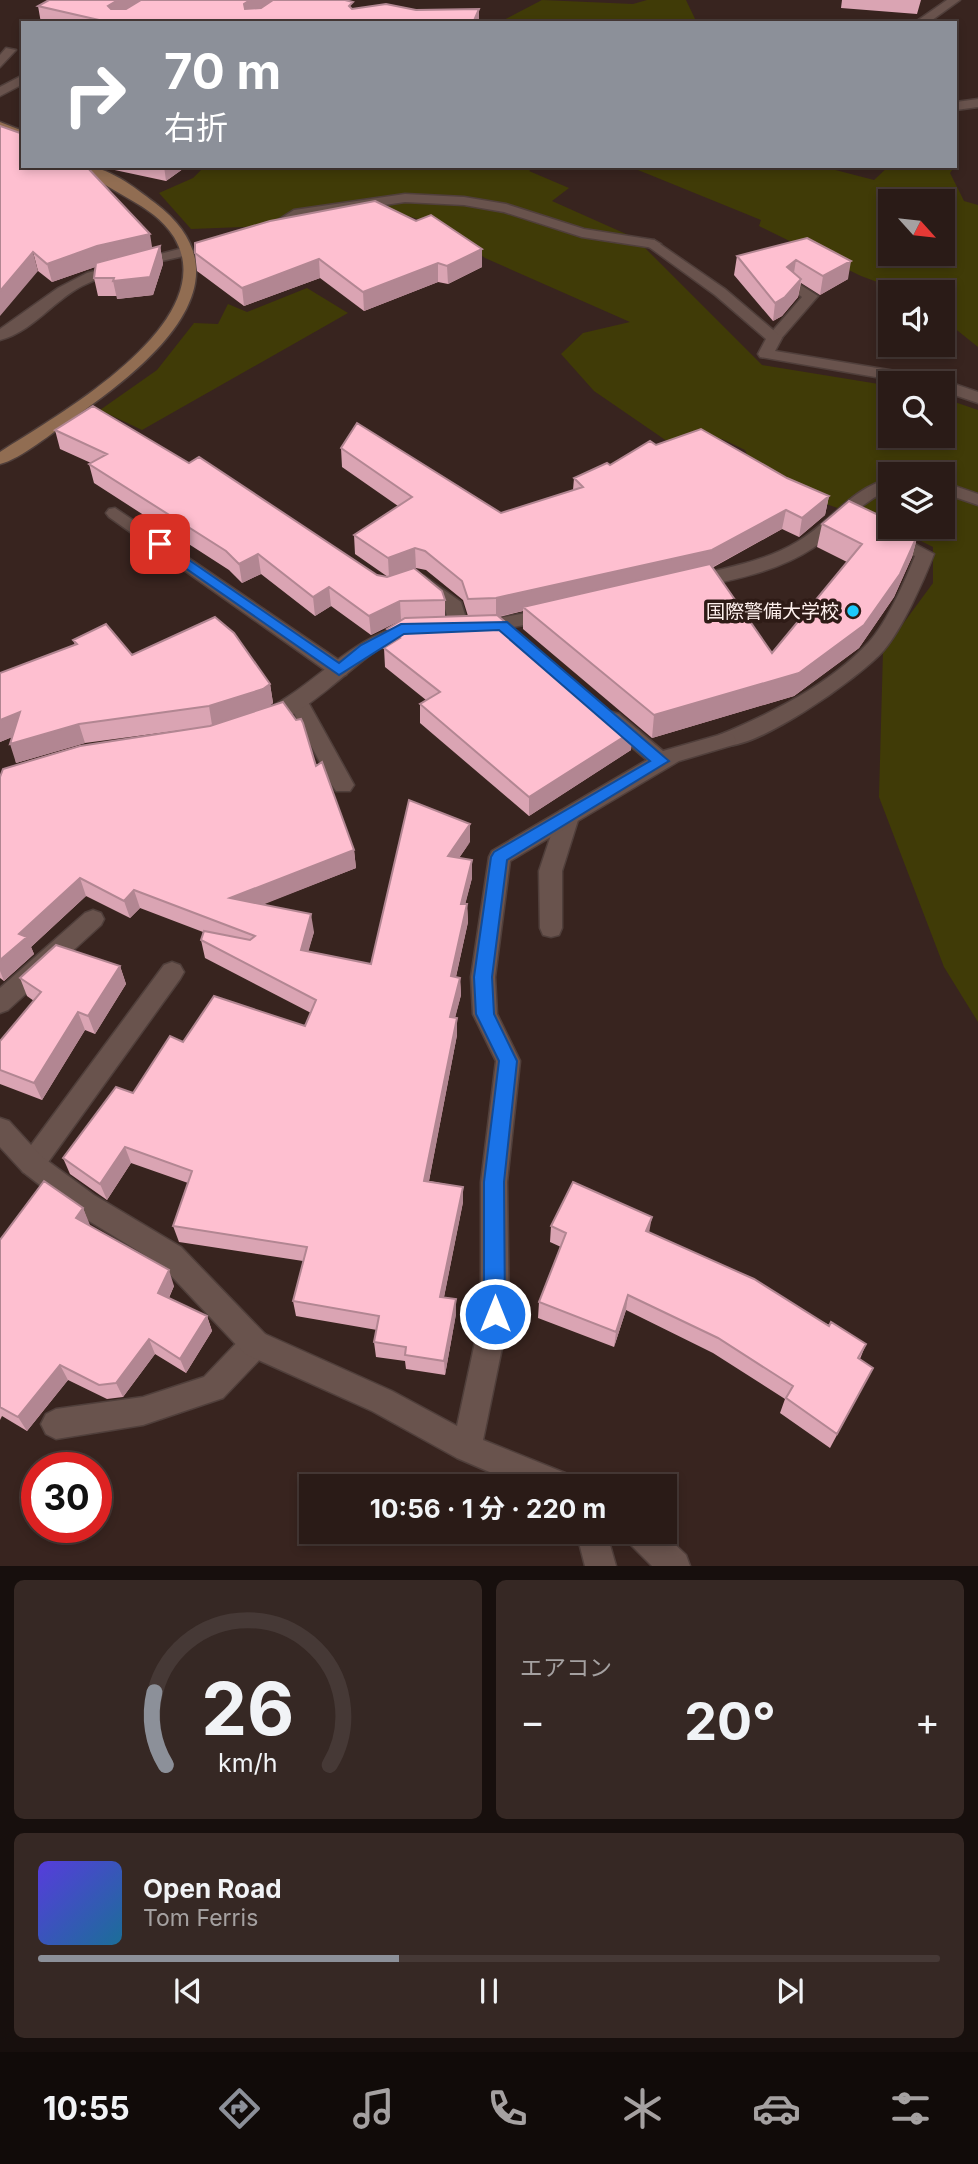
<!DOCTYPE html>
<html lang="ja">
<head>
<meta charset="utf-8">
<style>
	body { margin:0; font-family:Inter,"Noto Sans JP",sans-serif; background:#362824; color:#f1f3f6; height:100vh; display:flex; flex-direction:column; font-size:26px; white-space:nowrap }
	* { box-sizing:border-box; margin:0 }
	p { font-size:23px; color:#a5a1a1 }
	.icon { flex:none; width:38px; height:38px; fill:none; stroke:currentColor; stroke-width:2; stroke-linecap:round; stroke-linejoin:round }
	.map { position:relative; height:1566px; overflow:hidden }
	.panel { display:flex; flex-direction:column; gap:14px; padding:14px; background:#170f0d; flex:1 }
	.panel>* { flex:none }
	.banner { position:absolute; left:21px; top:21px; width:936px; height:147px; border-radius:0px; box-shadow:0 4px 10px #0003,0 0 0 2px #463936; background:#8c9099; color:#fff; overflow:hidden }
	.needle { width:46px; rotate:117deg }
	.tools { position:absolute; left:878px; top:189px; display:grid; gap:14px }
	.tools a { display:grid; place-items:center; width:77px; height:77px; border-radius:0px; background:#2a1b17; box-shadow:0 4px 10px #0003,0 0 0 2px #463936; font-size:35px }
	.speed { position:absolute; left:21px; top:1452px; display:flex; gap:14px; font-size:35px; font-weight:700; text-align:center }
	.speed>* { display:grid; place-content:center; width:91px; height:91px; border-radius:50%; background:#2a1b17; box-shadow:0 4px 10px #0003,0 0 0 2px #463936; line-height:1 }
	.speed .limit { border:10px solid #d22; background:#fff; color:#111 }
	.pin { position:absolute; display:grid; place-items:center; width:60px; height:60px; color:#fff; margin:-30px; border-radius:14px; box-shadow:0 4px 10px #0006 }
	.me { position:absolute; width:77px; margin:-38px; rotate:0deg; stroke-linejoin:round; filter:drop-shadow(0 0 5px #0008) }
	.turn { display:flex; align-items:center; gap:24px; height:147px; padding:0 28px; font-size:32px }
	.turn .icon { width:91px; height:91px; stroke-width:2.5 }
	.turn b { display:block; font-size:49px; line-height:60px }
	.big { font-size:52px; font-weight:700; line-height:1.1 }
	.panel .tile { flex:1; display:flex; flex-direction:column; justify-content:center; gap:10px; min-width:0; padding:0 24px; border-radius:10px; background:#362824 }
	.panel .dial { align-items:center; gap:0 }
	.dial svg { height:182px; overflow:visible; fill:none; stroke:#463936; stroke-width:7; stroke-linecap:round; text-anchor:middle }
	.dial text { fill:#f1f3f6; stroke:none }
	.song { display:flex; align-items:center; gap:21px }
	.cover { width:84px; height:84px; border-radius:10px; background:linear-gradient(135deg,hsl(250 70% 55%),hsl(200 70% 35%)) }
	.played { height:7px; border-radius:4px; background:linear-gradient(90deg,#8c9099 40%,#463936 40%) }
	.keys { display:flex; justify-content:space-around; direction:ltr }
	.heat { display:flex; justify-content:space-between; align-items:center; font-size:38px; direction:ltr }
	.panel .tiles { flex:1; display:grid; gap:14px; grid-template-columns:1fr 1fr }
	.tile:last-child { grid-column:span 2 }
	.trip { position:absolute; left:299px; top:1474px; width:378px; height:70px; border-radius:0px; background:#2a1b17; box-shadow:0 4px 10px #0003,0 0 0 2px #463936; font-weight:700; line-height:70px; text-align:center }
	.dock { display:flex; height:112px; justify-content:space-around; align-items:center; background:#110b09; color:#a5a1a1 }
	.dock .icon { width:49px; height:49px }
	.dock .current { color:#8c9099 }
	.dock b { font-size:32px; color:#f1f3f6 }
	.map>svg:first-child { display:block }
</style>
</head>
<body>
<div class="map">
<svg width="978" height="1566" viewBox="0 0 978 1566">
	<rect width="100%" height="100%" fill="#38241f"/>
	<!-- green -->
	<path fill="#403b07" fill-rule="evenodd" d="M542 0 633 4 647 0H686L697 23H498Z
		M205 166H313L318 169 536 166 529 171 569 188 552 201 635 238 762 365 891 386V436H943V398L978 410V1022L944 967 879 797 883 651 933 583V547L893 527H943V474H891V526L817 501 753 468 745 450 722 439 677 448 594 391 561 354 583 333 630 322 485 258 442 226 373 206 299 225 191 229 159 193 193 178Z
		M645 166H820L874 180 889 166H955L950 173 964 201 978 205V347L943 319V292H904L861 276 759 226 761 220 638 170ZM891 201H943V254H891Z
		M307 288 348 313 142 430 100 410 157 370 194 323 218 324 228 304 247 312Z"/>
	<g fill="none" stroke-linecap="round" stroke-linejoin="round">
		<!-- lane casing -->
		<g stroke="#503f3b" stroke-width="3">
			<path id="lane" d="M947 0H960L928 23H914Z
				M6 48 16 50 0 67V55Z
				M23 75V84L0 96V87Z
				M978 99V107L956 110V102Z
				M405 194 464 197 506 204 584 229 654 240 661 244 654 248 582 237 504 212 464 205 405 202 303 217 271 235 259 232 294 210Z
				M794 281 818 296 779 341H769V335L802 297 787 285Z
				M115 508 346 665 349 670 346 675H332L109 517 106 513 109 509Z
				M889 530 934 554C924 580 902 629 884 650 862 676 751 755 719 745L716 740 719 735C772 713 829 685 869 642 887 622 905 581 915 556L883 540 880 536 883 532Z
				M424 576 461 602 469 628 466 633H452L445 609 417 586 415 582Z
				M297 693 307 700 354 785 350 791H336L332 785 287 700Z
				M568 809 576 811 579 817 562 871V928L559 935 551 937 543 935 540 928 539 871 557 817 560 811Z
				M172 962 180 965 184 972 180 979 41 1172 32 1176 23 1172 19 1164 23 1156 164 965Z
				M255 1330 265 1334 269 1344 265 1354 223 1398 143 1425 56 1439 46 1434 41 1424 46 1414 56 1409 143 1397 204 1377 245 1334Z"/>
		</g>
		<!-- street casing -->
		<g stroke="#503f3b" stroke-width="3">
			<path id="street" d="M654 240 725 289 779 335 782 338 775 351 937 378 978 392V403L943 391V383H910L760 357 758 354 766 339 715 295 649 247 647 244Z
				M187 247 194 251 192 254C155 263 116 269 82 286 53 301 32 332 0 340V329L58 288 87 273Z
				M891 478V489C860 501 840 530 813 548 777 572 732 580 690 589L681 583 683 579C722 568 762 563 797 542 831 522 851 488 891 478Z
				M943 482 978 494V505L943 493Z
				M549 609 558 615 556 619 481 633 471 627 481 621Z
				M414 623 424 629 421 634C406 638 393 639 380 648 352 665 288 733 257 724L254 719 257 714C314 689 350 634 414 623Z
				M612 712 619 714 663 751 726 733 733 735 736 740 733 745 679 761 510 861 495 977 497 1014 520 1061 507 1182 509 1314 483 1440 570 1475 574 1486H522L457 1458 372 1411 245 1354 161 1265 76 1213 23 1172 0 1147V1118L9 1121 41 1156 94 1195 181 1247 265 1334 392 1391 457 1426 481 1314V1182L496 1061 473 1014 471 977 489 857 492 851 647 760 605 724 602 719Z
				M93 910 101 913 104 919 101 925 8 1010 0 1013V988L85 913Z
				M576 1531H606L616 1566H585Z
				M624 1531H661L686 1555 690 1566H652L628 1542Z"/>
		</g>
		<!-- secondary casing -->
		<g stroke="#503f3b" stroke-width="3">
			<path id="secondary" d="M0 122 23 131V140L0 131Z
				M81 166C108 166 134 187 155 203 259 282 141 371 72 419 53 432 21 459 0 464V452C56 416 225 322 174 237 152 202 108 194 81 166Z"/>
		</g>
		<!-- lane -->
		<use href="#lane" fill="#69534d" fill-rule="evenodd"/>
		<!-- street -->
		<use href="#street" fill="#69534d" fill-rule="evenodd"/>
		<!-- secondary -->
		<use href="#secondary" fill="#916d52" fill-rule="evenodd"/>
	</g>
	<!-- wall -->
	<path fill="#daa4b3" fill-rule="evenodd" d="M49 0H272L479 23H41L38 6Z
		M842 0H921L917 14 841 8Z
		M0 126 152 248 160 246 163 264 153 295 117 299V296H98L94 278 95 267 52 282 38 271Z
		M96 166H187L166 181Z
		M807 238 848 279 820 295 801 283 798 297 782 316 773 321 734 275 737 256Z
		M195 243 482 267 448 284 438 282 364 311 320 278 244 306 197 271 195 253Z
		M55 430 377 575 387 577H388L355 554 354 535 398 506 342 467 341 448 501 513 573 490 574 478 610 465 656 445 787 478 829 496 825 515 799 537 782 529 712 568 772 653 847 562 817 547 822 524 918 534 912 557 894 597 859 648 794 696 652 738 523 629V611L499 617 631 750 529 816 420 723V704L426 700 385 667 384 648 388 645 387 629 401 620 371 635 331 606 315 616 261 574 242 583 229 570 94 483 89 464 91 463 60 449ZM414 568H416L426 570 463 600 468 616 445 617V600Z
		M73 640 132 655 270 684 273 703 268 707 316 766 354 850 356 868 263 904 314 932 308 951 371 964 470 842 459 858 472 878 465 904H467L468 922 456 977 460 978 461 995 455 1017 457 1035 429 1181 463 1187V1202L444 1297 456 1299V1314L445 1375 406 1369 405 1361 376 1357 374 1342 377 1330 296 1316 293 1301 303 1261 179 1242 173 1226 188 1183 131 1163 107 1200 70 1174 63 1158 133 1093 183 1042 305 1026 311 1013 205 958 201 940 203 932 140 908 130 918 86 896 31 947 34 954 4 981 0 978V777L212 726 85 743 16 763 12 737 0 742V673L75 645Z
		M120 966 126 984 95 1034 85 1030 42 1100 0 1084V1041L34 1001 27 996 20 978Z
		M83 1208 89 1225 174 1286 169 1298 207 1316 212 1331 186 1373 155 1354 123 1397 107 1399 68 1380 27 1431 2 1416 0 1420V1240Z
		M551 1226 650 1233 866 1344 860 1359 873 1368 830 1448 780 1413 785 1399 713 1353 626 1310 614 1347 538 1318 539 1302 561 1247 550 1242Z"/>
	<!-- shaded-wall -->
	<path fill="#b28692" d="M118 0H146L111 23 108 6Z
		M250 0H272L273 3 246 21 244 4Z
		M479 9V23H473Z
		M164 166H187L166 181Z
		M150 234 153 253 101 265 52 282 47 264 97 246Z
		M160 246 163 264 153 295 117 299 113 281Z
		M482 249V267L448 284 447 266Z
		M33 252 38 271 0 316V291Z
		M319 259 320 278 244 306 242 288Z
		M796 260 793 279 787 267Z
		M851 261 848 279 820 295 823 276Z
		M438 263V282L364 311 363 292Z
		M801 279 798 297 782 316 773 321 775 303Z
		M829 496 825 515 799 537 802 518Z
		M786 510 782 529 709 569 523 607V611L496 617V598Z
		M918 534 912 557 894 597 859 648 794 696 652 738 654 715 799 673Z
		M415 548 416 568 389 577 388 558Z
		M258 554 261 574 242 583 239 564Z
		M329 587 331 606 315 616 313 597Z
		M400 601 401 620 371 635 369 616Z
		M270 684 273 703 266 709 212 725 209 706Z
		M20 712 27 731 0 742V720Z
		M79 724 85 743 16 763 10 744Z
		M633 731 631 750 529 816V797Z
		M470 824V842L448 874V856Z
		M354 850 356 868 234 916 230 898Z
		M472 860V878L461 921V904Z
		M80 878 86 896 31 947 34 954 4 981 0 971V960L19 934Z
		M134 890 140 908 130 918 124 901Z
		M467 904 468 922 452 994 451 976Z
		M311 914 314 932 304 967 301 950Z
		M120 966 126 984 95 1034 88 1016Z
		M460 978 461 995 451 1034 450 1017Z
		M78 1012 85 1030 42 1100 34 1083Z
		M457 1018V1035L426 1196 424 1181Z
		M125 1147 131 1163 107 1200 100 1184Z
		M463 1187V1202L441 1312 440 1297Z
		M83 1208 90 1225 84 1234 76 1218Z
		M652 1217 649 1233 646 1231Z
		M169 1270 174 1286 164 1308 158 1293Z
		M628 1295 626 1310 614 1347 616 1332Z
		M456 1299V1314L445 1375 444 1361Z
		M207 1316 212 1331 186 1373 180 1359Z
		M149 1339 155 1354 123 1397 116 1383Z
		M60 1365 68 1380 27 1431 18 1417Z"/>
	<!-- building -->
	<path fill="#febfd0" stroke="#b28692" stroke-width="2" d="M49 0H118L108 6 111 9H126L141 0H250L244 4 245 9 261 8 273 0H345L353 2 349 6 352 9 386 4 416 10 479 9 473 23H112L38 6Z
		M0 126 23 134V166H86L150 234 97 246 47 264 33 252 0 291Z
		M375 201 416 221 431 215 482 249 447 266 438 263 363 292 319 259 242 288 195 253V243L270 221Z
		M807 238 851 261 823 276 796 260 787 267 801 279 785 297 775 303 737 256Z
		M160 246 150 277 113 281 114 278H94L96 263Z
		M93 406 189 463 199 457 377 575 387 577 414 568 442 591 445 600 400 601 369 616 329 587 313 597 258 554 239 564 226 551 89 464 107 454 55 430Z
		M357 423 501 513 583 487 574 478 607 463 610 465 650 441 656 445 701 429 787 478 829 496 802 518 786 510 712 550 496 598 468 599 462 581 425 551 415 548 388 558 354 535 412 497 341 448Z
		M849 501 891 521V527H902L918 534 900 574 864 625 799 673 654 715 523 607 710 564 772 653 862 544 822 524Z
		M497 615 633 731 529 797 420 704 440 692 384 648 400 638 387 629 405 618Z
		M215 617 234 633 270 684 263 689 209 706 79 724 10 744 20 712 0 720V673L77 644 73 640 106 624 132 655Z
		M283 702 296 720 301 719 303 723 316 766 322 762 354 850 230 898 311 914 301 950 371 964 409 800 470 824 448 856 472 860 461 904H467L451 976 460 978 450 1017 457 1018 424 1181 463 1187 440 1297 456 1299 444 1361 405 1355 406 1347 374 1342 379 1316 293 1301 307 1247 173 1226 192 1171 125 1147 100 1184 63 1158 116 1087 133 1093 170 1036 183 1042 214 996 305 1026 316 1000 201 940 204 931 250 940 255 936 134 890 124 901 80 878 19 934 27 937 0 960V777L3 769 80 746 210 726Z
		M56 945 120 966 88 1016 78 1012 34 1083 0 1070V1041L41 992 20 978Z
		M44 1181 83 1208 76 1218 169 1270 158 1293 207 1316 180 1359 149 1339 116 1383 99 1385 60 1365 18 1417 0 1407V1240Z
		M573 1182 652 1217 646 1231 754 1279 829 1326 831 1322 866 1344 858 1358 873 1368 837 1434 786 1398 793 1386 718 1338 628 1295 616 1332 539 1302 566 1233 551 1226Z"/>
	<!-- route -->
	<path fill="#1a73e8" stroke="#114b97" stroke-width="2" d="M160 540 339 663 361 645 401 624 507 622 669 761 507 860 492 977 494 1014 517 1061 504 1182 505 1314 502 1321 495 1324 487 1321 484 1314V1182L499 1061 476 1014 474 977 491 857 494 852 650 761 499 630 404 634 339 675 155 547 153 544Z"/>
	<!-- markers -->
	<circle fill="#1cc9fc" stroke="#2e1b16" stroke-width="2.5" cx="853" cy="611" r="7"/>
	<g text-anchor="middle" dominant-baseline="central" stroke-width="7" stroke-linejoin="round" paint-order="stroke">
		<!-- poi labels -->
		<g font-size="19" fill="#fff1ee" stroke="#2e1b16" text-anchor="end">
			<text x="839" y="611">国際警備大学校</text>
		</g>
	</g>
</svg>
<div class="tools">
<a><svg class="needle" viewBox="-14 -14 28 28"><path d="M0-13l5 13h-10z" fill="#e53935"/><path d="M0 13l5-13h-10z" fill="#a5a1a1"/></svg></a>
<a><svg class="icon" aria-label="sound" viewBox="0 0 24 24"><path d="M4 9h4l5-4v14l-5-4H4zM17 9q2 3 0 6"/></svg></a>
<a><svg class="icon" aria-label="search" viewBox="0 0 24 24"><circle cx="10" cy="10" r="6"/><path d="M15 15l6 6"/></svg></a>
<a><svg class="icon" aria-label="layers" viewBox="0 0 24 24"><path d="M12 4l9 5-9 5-9-5zM3 14l9 5 9-5"/></svg></a>
</div>
<div class="speed"><div class="limit">30</div></div>
<div class="pin" style="left:160px;top:544px;background:#d93025"><svg class="icon" aria-label="arrive" viewBox="0 0 24 24"><path d="M6 21V4h12l-3 4 3 4H6"/></svg></div>
<svg class="me" style="left:495px;top:1314px" viewBox="-20 -20 40 40"><circle r="17" fill="#1a73e8" stroke="#fff" stroke-width="3"/><path d="M0-11L8 9 0 5-8 9z" fill="#fff"/></svg>
<div class="trip">10:56 · 1 分 · 220 m</div>
<div class="banner">
<div class="turn"><svg class="icon" aria-label="right" viewBox="0 0 24 24"><path d="M7 20v-9h11M14 6l5 5-5 5"/></svg><div><b>70 m</b>右折</div></div>
</div>
</div>
<section class="panel">
<div class="tiles">
<div class="tile dial"><svg viewBox="0 0 100 80">
<path d="M14 69A42 42 0 1 1 86 69"/>
<path d="M14 69A42 42 0 0 1 9 37" stroke="#8c9099"/>
<text x="50" y="56" font-size="32" font-weight="700">26</text>
<text x="50" y="72" font-size="11">km/h</text>
</svg></div>
<div class="tile"><p>エアコン</p>
<div class="heat"><a>−</a><b class="big">20°</b><a>+</a></div>
</div>
<div class="tile">
<div class="song"><i class="cover"></i><div><b>Open Road</b><p>Tom Ferris</p></div></div>
<div class="played"></div>
<div class="keys"><svg class="icon" aria-label="previous" viewBox="0 0 24 24"><path d="M18 5L8 12l10 7zM5 5v14"/></svg><svg class="icon" aria-label="pause" viewBox="0 0 24 24"><path d="M8 5v14M16 5v14"/></svg><svg class="icon" aria-label="next" viewBox="0 0 24 24"><path d="M6 5l10 7-10 7zM19 5v14"/></svg></div>
</div>
</div>
</section>
<nav class="dock">
<b>10:55</b>
<svg class="icon current" aria-label="directions" viewBox="0 0 24 24"><path d="M12 3l9 9-9 9-9-9zM9 14v-3h6M13 9l2 2-2 2"/></svg>
<svg class="icon" aria-label="music" viewBox="0 0 24 24"><path d="M9 18V5l10-2v13"/><circle cx="6" cy="18" r="3"/><circle cx="16" cy="16" r="3"/></svg>
<svg class="icon" aria-label="phone" viewBox="0 0 24 24"><path d="M5 4h4l2 5-3 2q2 4 5 5l2-3 5 2v4C11 20 4 13 5 4z"/></svg>
<svg class="icon" aria-label="climate" viewBox="0 0 24 24"><path d="M12 3v18M4 7l16 10M4 17L20 7"/></svg>
<svg class="icon" aria-label="car" viewBox="0 0 24 24"><path d="M5 17H2v-5l4-1 3-4h7l3 4 3 1v5h-3M9 17h6M6 11h13"/><circle cx="7" cy="17" r="2"/><circle cx="17" cy="17" r="2"/></svg>
<svg class="icon" aria-label="filters" viewBox="0 0 24 24"><path d="M4 7h16M4 17h16"/><circle cx="9" cy="7" r="2"/><circle cx="15" cy="17" r="2"/></svg>
</nav>
</body>
</html>
